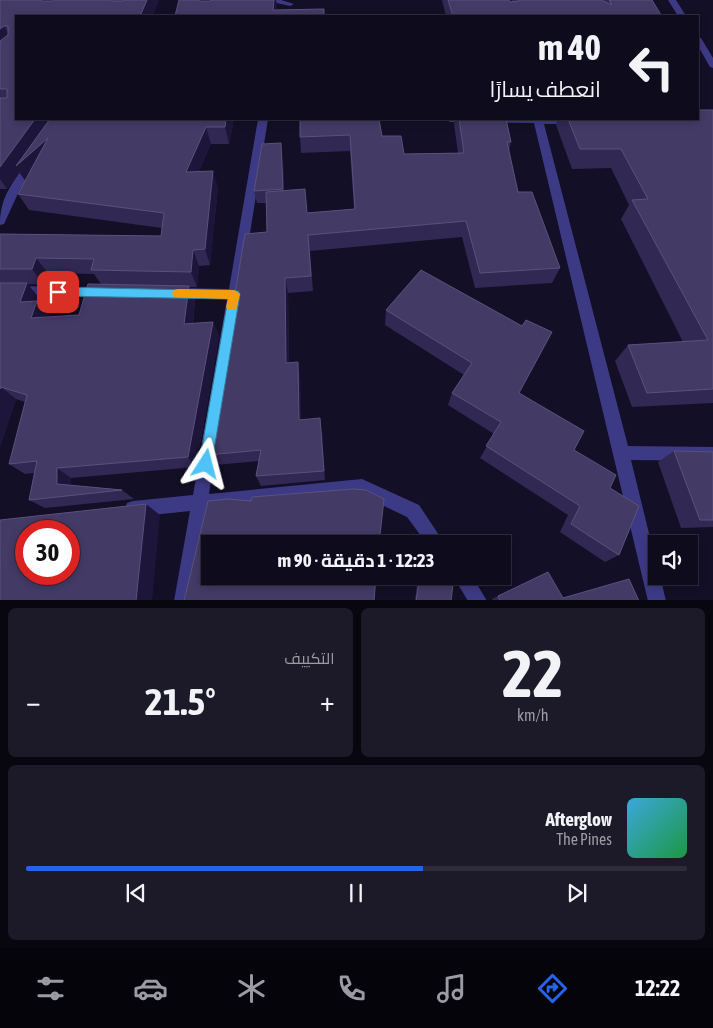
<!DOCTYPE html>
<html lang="ar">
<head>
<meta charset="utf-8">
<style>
	body { margin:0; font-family:"Asap Condensed",Cairo,sans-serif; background:#1c1929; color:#f1f3f6; direction:rtl; height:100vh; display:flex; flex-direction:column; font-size:19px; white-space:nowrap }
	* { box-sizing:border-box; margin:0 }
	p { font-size:16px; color:#9b9ba3 }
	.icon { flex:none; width:28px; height:28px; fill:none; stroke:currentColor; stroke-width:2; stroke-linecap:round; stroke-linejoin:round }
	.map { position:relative; height:600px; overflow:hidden; direction:ltr }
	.drawer { display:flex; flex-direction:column; gap:8px; padding:8px; background:#08060f; flex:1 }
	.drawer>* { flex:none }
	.guide { position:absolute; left:15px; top:15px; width:684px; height:105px; border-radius:0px; box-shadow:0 2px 8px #0003,0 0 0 1px #2e2b3b; direction:rtl; background:#0e0b1c; color:#f1f3f6; overflow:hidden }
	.fabs { position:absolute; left:648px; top:535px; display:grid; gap:10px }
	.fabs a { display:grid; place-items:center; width:50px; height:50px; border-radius:0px; background:#0e0b1c; box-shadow:0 2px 8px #0003,0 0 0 1px #2e2b3b; font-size:25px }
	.speed { position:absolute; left:15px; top:520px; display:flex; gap:10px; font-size:25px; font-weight:700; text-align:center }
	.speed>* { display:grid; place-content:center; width:65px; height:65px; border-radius:50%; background:#0e0b1c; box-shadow:0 2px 8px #0003,0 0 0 1px #2e2b3b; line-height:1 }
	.speed .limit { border:8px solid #d22; background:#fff; color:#111 }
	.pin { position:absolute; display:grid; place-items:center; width:42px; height:42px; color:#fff; margin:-21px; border-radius:10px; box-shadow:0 2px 8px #0006 }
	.me { position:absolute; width:55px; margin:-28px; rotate:9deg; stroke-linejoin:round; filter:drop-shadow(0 0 4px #0008) }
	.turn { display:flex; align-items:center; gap:18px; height:105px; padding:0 15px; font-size:22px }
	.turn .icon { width:65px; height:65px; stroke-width:2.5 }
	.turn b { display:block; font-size:35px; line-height:42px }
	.big { font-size:38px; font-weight:700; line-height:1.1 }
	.drawer .card { flex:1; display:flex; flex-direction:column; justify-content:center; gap:8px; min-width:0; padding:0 18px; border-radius:8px; background:#1c1929 }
	.drawer .dial { align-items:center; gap:0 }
	.dial b { font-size:65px; line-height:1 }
	.song { display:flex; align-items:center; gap:15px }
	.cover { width:60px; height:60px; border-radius:8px; background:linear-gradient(135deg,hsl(200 70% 55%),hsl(140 70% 35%)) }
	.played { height:5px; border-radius:2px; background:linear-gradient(90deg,#2563eb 60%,#2e2b3b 60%) }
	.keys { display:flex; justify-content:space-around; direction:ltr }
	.heat { display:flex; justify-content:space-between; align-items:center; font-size:28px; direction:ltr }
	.drawer .tiles { flex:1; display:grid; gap:8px; grid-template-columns:1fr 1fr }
	.card:last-child { grid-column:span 2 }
	.trip { position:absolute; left:201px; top:535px; width:310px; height:50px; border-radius:0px; background:#0e0b1c; box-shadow:0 2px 8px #0003,0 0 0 1px #2e2b3b; font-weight:700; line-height:50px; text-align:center; direction:rtl }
	.tabs { display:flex; height:80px; justify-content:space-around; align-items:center; background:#06040b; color:#9b9ba3 }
	.tabs .icon { width:35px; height:35px }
	.tabs .selected { color:#2563eb }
	.tabs b { font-size:22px; color:#f1f3f6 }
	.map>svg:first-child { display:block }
</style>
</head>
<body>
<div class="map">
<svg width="713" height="601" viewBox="0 0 713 601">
	<rect width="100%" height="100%" fill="#130f26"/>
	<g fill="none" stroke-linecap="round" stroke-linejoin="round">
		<!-- minor -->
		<path fill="#3d3a85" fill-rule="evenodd" d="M264 0H281L294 4 290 6Z
			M668 0H676L686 16H678Z
			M698 38H701L713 58V68L710 67 698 46Z
			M258 119H268L209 494 362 479 419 505 445 544H427L407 517 361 495 206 510 192 601H174L190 511 133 517 127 515 125 509 127 503 133 501 193 495 227 299 177 298 173 297 171 293 173 289 177 288 229 289Z
			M445 119H576L578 121 573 124H544L628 446 713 447V461L631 460 656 562V576H660L666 601H648L534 123 450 122Z
			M31 161 36 164 20 189 4 224 0 225C0 197 12 184 27 162Z
			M0 286 102 287 106 288 108 292 106 296 102 297 0 296Z
			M453 576H472L487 601H468Z"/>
	</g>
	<!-- wall -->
	<path fill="#312854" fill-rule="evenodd" d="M0 0H159L152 16 16 119H234L229 144H211L199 171 218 187 210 265 199 266 197 287H189L195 300 193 323 213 322 219 336 196 467 71 478V485L122 490 134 499 45 508 29 500 34 473 25 474 9 464 25 402 16 399 0 447V234L161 236 162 228 29 210 18 194 25 180 19 172 7 189H0ZM48 273 94 274 101 284 79 315 49 317V315L38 302 39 298 28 284 44 285Z
		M442 0H509L510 2 512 1 511 0H652L661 15V16H446Z
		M713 110V403L632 407 615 361 628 345 683 342 621 219 629 205 611 168 572 169 556 125 558 119H698Z
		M300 119 382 136 404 154 458 153 454 124 455 119H506L511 142 509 151 518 192 560 268 552 283 475 288 462 237 310 251 313 291 288 293 289 363 300 375 301 420 322 430 325 480 261 486 256 476 259 461 215 465 208 455 267 232 266 203H257L254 191 283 156 284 190 307 213 354 209 350 151 301 153 300 137Z
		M421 270 519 393 610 488 619 555 605 562 560 532 568 515 480 458 494 434 448 405 452 393 464 375 385 325 386 310Z
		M674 451 713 452V527L681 528 658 462Z
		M418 576H454L451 601H415Z
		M498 596 563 598 639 601H493L492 599Z"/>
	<!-- shaded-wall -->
	<path fill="#1d163a" d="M41 0H67L49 15Z
		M147 0H159L152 16H140Z
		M274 0H276L277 5 276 16 273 10Z
		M4 26 13 42 0 53V29Z
		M35 119H56L48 138 27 183 19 172 7 189 0 179V167Z
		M226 119H234L229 144 225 127Z
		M206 127 211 144 192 189 186 172Z
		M281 143 283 156 284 201 283 189Z
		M213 171 218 187 210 265 205 249Z
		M193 250 199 266 197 287 191 272Z
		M36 258 48 273 44 285 32 269Z
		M285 278 288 293 289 376 286 363Z
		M27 283 39 298 38 302 49 315 44 332 31 318 20 302Z
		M189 286 195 300 191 338 184 324Z
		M213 322 219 336 196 467 188 457Z
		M298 362 300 375 302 432 299 420Z
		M1 387 16 399 0 447V389Z
		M320 418 322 430 325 480 324 471Z
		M57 468 71 478V493L57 484Z
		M146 504 160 515 152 601H136Z"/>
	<!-- building -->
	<path fill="#433a66" stroke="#5a527e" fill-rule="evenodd" d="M0 0H41V1H53L54 0H112V1H123L124 0H147L140 16H16V119H35L0 167V98H7V89H0V41L8 35V26H4L0 29Z
		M179 0H199V1H210L211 0H274L273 10 324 9V16H175Z
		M448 0H509L510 2 519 1V0H601L612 5 609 0H652L661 15H657L658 16H453Z
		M698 110H713V389L647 393 628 345 708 340 632 200 648 199 621 149H580L568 119H698Z
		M50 119H226L225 127H206L186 172 213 171 205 249 193 250 191 272 91 270 94 259 36 258 32 269H0V234L161 236 164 213 18 194 48 138 16 166Z
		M300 119H379L382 136H401L404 154 464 153 459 119H506L511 142H507L518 192H532L560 268 480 273 466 221 308 235 311 276 285 278 286 363 298 362 299 420 320 418 324 471 256 476 261 450 208 455 245 234 267 232 266 192 305 189 307 213 355 209 350 135 300 137Z
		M281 143 283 189 254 191 262 144Z
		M421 270 522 326 526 320 552 332 519 393 584 431 574 450 616 475 610 488 639 506 619 555 571 524 580 506 486 446 501 422 452 393 472 363 386 310Z
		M0 283H27L20 302 37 301 31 318 79 315 88 284 189 286 184 324 213 322 188 457 57 468V484L122 490 29 500 37 461 9 464 27 395 1 387 0 389Z
		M674 451 713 452V520H700Z
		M353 489 366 490 384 499 379 544H210V576H376L374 601H184L208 501 228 499 251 501 252 497Z
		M146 504 136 601H0V520ZM26 531H69V574H26Z
		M548 572 563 598 629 579 639 601H500L498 596Z
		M420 576H454L451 601H416Z"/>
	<!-- route -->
	<path fill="#4fc3f7" stroke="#337fa1" d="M58 287 238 291 240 294 211 468 206 470 201 468 199 464 228 299 58 296 53 292Z"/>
	<!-- slow -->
	<path fill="#f59e0b" d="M178 289 234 290 240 294 236 310H228L226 307 228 299 174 297 172 293 174 290Z"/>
</svg>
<div class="fabs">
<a><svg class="icon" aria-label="sound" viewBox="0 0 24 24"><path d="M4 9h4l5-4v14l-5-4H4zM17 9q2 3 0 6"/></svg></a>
</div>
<div class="speed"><div class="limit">30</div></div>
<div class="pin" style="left:58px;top:292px;background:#d93025"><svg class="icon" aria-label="arrive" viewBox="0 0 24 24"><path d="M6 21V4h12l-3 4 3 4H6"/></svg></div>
<svg class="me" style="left:206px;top:464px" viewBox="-20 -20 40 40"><path d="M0-17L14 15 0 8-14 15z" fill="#4fc3f7" stroke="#fff" stroke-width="4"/></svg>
<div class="trip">12:23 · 1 دقيقة · 90 m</div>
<div class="guide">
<div class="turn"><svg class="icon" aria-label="left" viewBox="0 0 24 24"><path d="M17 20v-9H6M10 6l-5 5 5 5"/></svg><div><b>40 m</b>انعطف يسارًا</div></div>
</div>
</div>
<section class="drawer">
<div class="tiles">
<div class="card dial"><b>22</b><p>km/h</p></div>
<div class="card"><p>التكييف</p>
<div class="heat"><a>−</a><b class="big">21.5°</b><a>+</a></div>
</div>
<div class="card">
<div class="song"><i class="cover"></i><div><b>Afterglow</b><p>The Pines</p></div></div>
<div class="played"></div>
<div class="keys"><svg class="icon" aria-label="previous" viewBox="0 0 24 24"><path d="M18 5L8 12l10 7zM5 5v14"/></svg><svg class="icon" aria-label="pause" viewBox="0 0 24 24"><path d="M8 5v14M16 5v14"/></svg><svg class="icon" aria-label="next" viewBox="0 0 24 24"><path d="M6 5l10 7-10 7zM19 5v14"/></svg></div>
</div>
</div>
</section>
<nav class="tabs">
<b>12:22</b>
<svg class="icon selected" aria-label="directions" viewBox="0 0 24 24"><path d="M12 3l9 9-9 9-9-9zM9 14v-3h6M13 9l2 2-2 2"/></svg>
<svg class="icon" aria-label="music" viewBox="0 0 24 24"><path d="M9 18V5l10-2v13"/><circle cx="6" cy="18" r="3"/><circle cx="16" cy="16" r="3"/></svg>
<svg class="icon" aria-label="phone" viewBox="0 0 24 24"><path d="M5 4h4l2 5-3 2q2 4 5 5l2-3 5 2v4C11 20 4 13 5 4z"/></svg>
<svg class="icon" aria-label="climate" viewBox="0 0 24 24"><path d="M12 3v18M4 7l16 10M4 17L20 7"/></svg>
<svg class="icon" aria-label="car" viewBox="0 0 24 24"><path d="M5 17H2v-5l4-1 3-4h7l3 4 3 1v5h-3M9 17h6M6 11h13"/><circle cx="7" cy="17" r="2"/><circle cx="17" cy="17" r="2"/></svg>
<svg class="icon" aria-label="filters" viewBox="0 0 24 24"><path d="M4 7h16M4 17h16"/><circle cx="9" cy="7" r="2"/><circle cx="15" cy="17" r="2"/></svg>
</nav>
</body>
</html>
